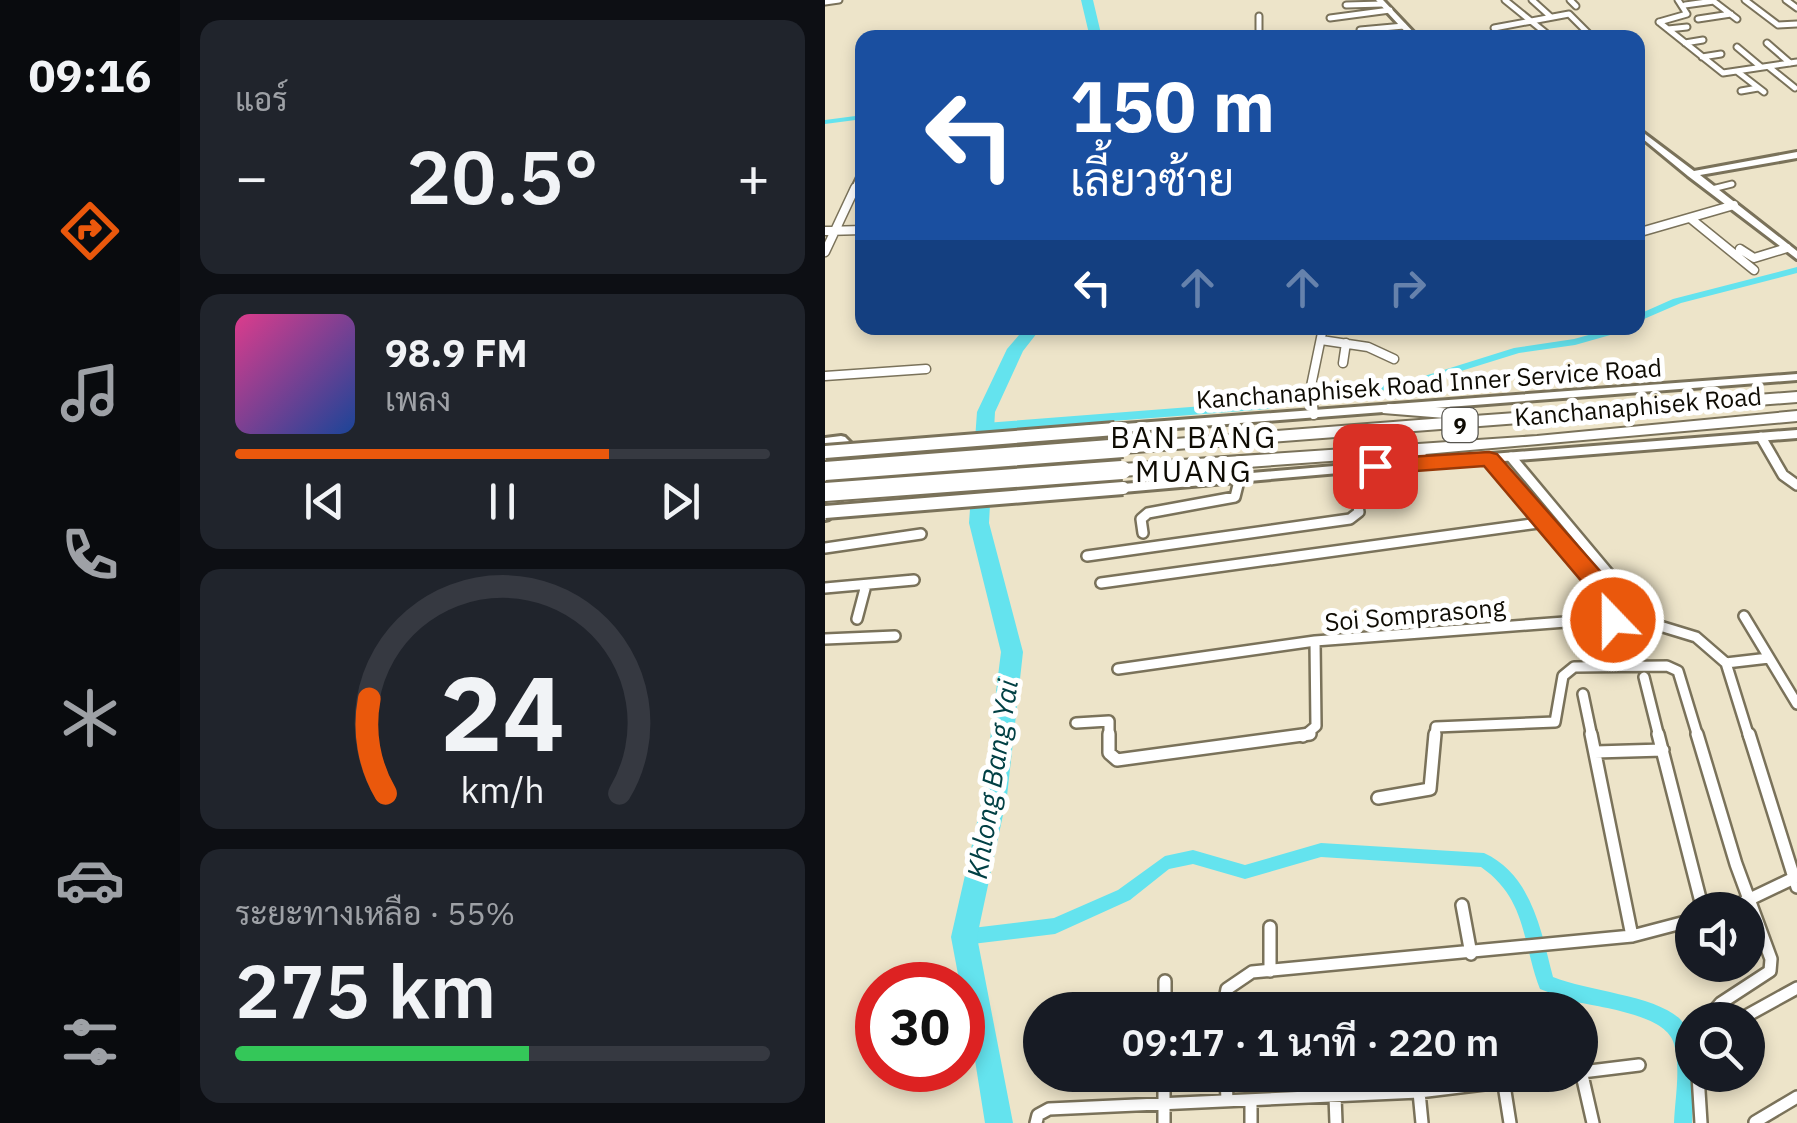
<!DOCTYPE html>
<html lang="th">
<head>
<meta charset="utf-8">
<style>
	body { margin:0; font-family:"IBM Plex Sans",Sarabun,sans-serif; background:#20242c; color:#f1f3f6; height:100vh; display:flex; flex-direction:column; font-size:38px; white-space:nowrap }
	* { box-sizing:border-box; margin:0 }
	p { font-size:32px; color:#9ea1a6 }
	.icon { flex:none; width:55px; height:55px; fill:none; stroke:currentColor; stroke-width:2; stroke-linecap:round; stroke-linejoin:round }
	.map { position:relative; flex:1; overflow:hidden }
	.sheet { display:flex; flex-direction:column; gap:20px; padding:20px; background:#0d0f14; width:645px }
	.sheet>* { flex:none }
	.guide { position:absolute; left:30px; top:30px; width:790px; height:305px; border-radius:20px; box-shadow:0 5px 15px #0003; background:#1a4fa0; color:#fff; overflow:hidden }
	.buttons { position:absolute; left:850px; top:892px; display:grid; gap:20px }
	.buttons a { display:grid; place-items:center; width:90px; height:90px; border-radius:50%; background:#171b24; box-shadow:0 5px 15px #0003; font-size:50px }
	.speed { position:absolute; left:30px; top:962px; display:flex; gap:20px; font-size:50px; font-weight:700; text-align:center }
	.speed>* { display:grid; place-content:center; width:130px; height:130px; border-radius:50%; background:#171b24; box-shadow:0 5px 15px #0003; line-height:1 }
	.speed .limit { border:15px solid #d22; background:#fff; color:#111 }
	.pin { position:absolute; display:grid; place-items:center; width:85px; height:85px; color:#fff; margin:-42px; border-radius:20px; box-shadow:0 5px 15px #0006 }
	.me { position:absolute; width:110px; margin:-55px; rotate:338deg; stroke-linejoin:round; filter:drop-shadow(0 0 8px #0008) }
	.turn { display:flex; align-items:center; gap:35px; height:210px; padding:0 50px; font-size:45px }
	.turn .icon { width:130px; height:130px; stroke-width:2.5 }
	.turn b { display:block; font-size:70px; line-height:85px }
	.lanes { display:flex; align-items:center; height:95px; padding:0 50px; background:#0003; justify-content:center; gap:50px; direction:ltr }
	.lanes .off { opacity:.35 }
	.big { font-size:75px; font-weight:600; line-height:1.1 }
	.sheet .card { flex:1; display:flex; flex-direction:column; justify-content:center; gap:15px; min-width:0; padding:0 35px; border-radius:20px; background:#20242c }
	.sheet .dial { align-items:center; gap:0 }
	.dial svg { height:260px; overflow:visible; fill:none; stroke:#363941; stroke-width:7; stroke-linecap:round; text-anchor:middle }
	.dial text { fill:#f1f3f6; stroke:none }
	.song { display:flex; align-items:center; gap:30px }
	.cover { width:120px; height:120px; border-radius:15px; background:linear-gradient(135deg,hsl(330 70% 55%),hsl(220 70% 35%)) }
	.played { height:10px; border-radius:5px; background:linear-gradient(90deg,#ea580c 70%,#363941 70%) }
	.keys { display:flex; justify-content:space-around; direction:ltr }
	.heat { display:flex; justify-content:space-between; align-items:center; font-size:55px; direction:ltr }
	.charge { height:15px; border-radius:8px; background:linear-gradient(90deg,#34c759 55%,#363941 0) }
	.trip { position:absolute; left:198px; top:992px; width:575px; height:100px; border-radius:50px; background:#171b24; box-shadow:0 5px 15px #0003; font-weight:600; line-height:100px; text-align:center }
	main { display:flex; flex:1; min-height:0 }
	.menu { display:flex; flex-direction:column; width:180px; justify-content:space-around; align-items:center; background:#090b0e; color:#9ea1a6 }
	.menu .icon { width:70px; height:70px }
	.menu .current { color:#ea580c }
	.menu b { font-size:45px; color:#f1f3f6 }
	.map>svg:first-child { display:block }
</style>
</head>
<body>
<main>
<nav class="menu">
<b>09:16</b>
<svg class="icon current" aria-label="directions" viewBox="0 0 24 24"><path d="M12 3l9 9-9 9-9-9zM9 14v-3h6M13 9l2 2-2 2"/></svg>
<svg class="icon" aria-label="music" viewBox="0 0 24 24"><path d="M9 18V5l10-2v13"/><circle cx="6" cy="18" r="3"/><circle cx="16" cy="16" r="3"/></svg>
<svg class="icon" aria-label="phone" viewBox="0 0 24 24"><path d="M5 4h4l2 5-3 2q2 4 5 5l2-3 5 2v4C11 20 4 13 5 4z"/></svg>
<svg class="icon" aria-label="climate" viewBox="0 0 24 24"><path d="M12 3v18M4 7l16 10M4 17L20 7"/></svg>
<svg class="icon" aria-label="car" viewBox="0 0 24 24"><path d="M5 17H2v-5l4-1 3-4h7l3 4 3 1v5h-3M9 17h6M6 11h13"/><circle cx="7" cy="17" r="2"/><circle cx="17" cy="17" r="2"/></svg>
<svg class="icon" aria-label="filters" viewBox="0 0 24 24"><path d="M4 7h16M4 17h16"/><circle cx="9" cy="7" r="2"/><circle cx="15" cy="17" r="2"/></svg>
</nav>
<section class="sheet">
<div class="card"><p>แอร์</p>
<div class="heat"><a>−</a><b class="big">20.5°</b><a>+</a></div>
</div>
<div class="card">
<div class="song"><i class="cover"></i><div><b>98.9 FM</b><p>เพลง</p></div></div>
<div class="played"></div>
<div class="keys"><svg class="icon" aria-label="previous" viewBox="0 0 24 24"><path d="M18 5L8 12l10 7zM5 5v14"/></svg><svg class="icon" aria-label="pause" viewBox="0 0 24 24"><path d="M8 5v14M16 5v14"/></svg><svg class="icon" aria-label="next" viewBox="0 0 24 24"><path d="M6 5l10 7-10 7zM19 5v14"/></svg></div>
</div>
<div class="card dial"><svg viewBox="0 0 100 80">
<path d="M14 69A42 42 0 1 1 86 69"/>
<path d="M14 69A42 42 0 0 1 9 40" stroke="#ea580c"/>
<text x="50" y="56" font-size="32" font-weight="700">24</text>
<text x="50" y="72" font-size="11">km/h</text>
</svg></div>
<div class="card"><p>ระยะทางเหลือ · 55%</p><b class="big">275 km</b><div class="charge"></div></div>
</section>
<div class="map">
<svg width="972" height="1123" viewBox="0 0 972 1123">
	<rect width="100%" height="100%" fill="#ede4c9"/>
	<g fill="none" stroke-linecap="round" stroke-linejoin="round">
		<!-- canal -->
		<path fill="#64e3ee" fill-rule="evenodd" d="M38 115V119L0 124V120Z
			M972 267V273L856 303 812 322V315L848 299Z
			M789 328H804L803 330 750 345 694 353 591 385 443 409 160 431 154 427 160 423 443 401 590 379 689 348 749 339Z
			M496 843 659 853C707 875 716 931 728 977 762 991 828 995 854 1018 861 1025 866 1036 867 1046 871 1072 868 1096 867 1123H849C850 1098 856 1069 849 1044 842 1015 778 1008 752 1002 740 998 727 994 715 989 697 942 702 899 656 867L496 857 420 879 368 864 344 869 305 900 230 934 139 945 133 943 131 937 133 931 139 929 229 918 293 890 340 856 368 850 420 865Z"/>
		<!-- river -->
		<path fill="#64e3ee" fill-rule="evenodd" d="M256 0H268L277 38H265Z
			M200 328H216L198 351 170 412 164 523 198 652 182 796 152 937 188 1123H160L138 985H135L126 937 158 796 176 652 144 523 152 412 182 349Z"/>
		<!-- street-far3 casing -->
		<g stroke="#7a725a" stroke-width="9">
			<path id="street-far3" d="M680 0 727 38
				M707 0 726 17
				M745 0 751 6
				M887 0 912 19
				M920 0 953 25 972 24
				M961 0 972 8
				M0 2 14 0
				M521 5 558 4
				M860 5 889 1
				M434 16V38
				M505 18 565 10
				M873 19 906 14
				M834 22 898 73 972 62
				M834 22 862 14 853 0
				M669 28 744 14 768 38
				M843 29 862 27
				M535 30 579 26
				M579 38 589 36
				M860 43 878 40
				M942 43 965 63
				M912 47 936 67
				M877 57 896 54
				M944 67 970 88
				M913 72 939 92
				M916 91 933 88
				M887 189 907 184
				M28 191 38 170"/>
		</g>
		<!-- street-far2 casing -->
		<g stroke="#7a725a" stroke-width="11">
			<path id="street-far2" d="M865 218 929 270
				M0 231 38 230
				M812 233 909 205
				M915 249 929 258 962 248
				M0 252 30 188
				M496 340 543 347 569 359
				M518 363 521 343
				M0 376 101 369
				M489 415 486 386 498 328"/>
		</g>
		<!-- street-far1 casing -->
		<g stroke="#7a725a" stroke-width="14">
			<path id="street-far1" d="M936 437 958 475 972 485
				M686 457 825 623 871 637 901 663 924 737
				M318 533 316 519 323 513 410 497 415 477
				M0 548 96 534
				M262 556 525 519 534 512 527 468
				M276 583 721 522
				M0 588 89 580
				M919 616 972 704
				M32 619 41 585
				M0 639 70 636
				M901 663 944 658
				M293 669 490 641
				M819 677 834 737
				M758 694 767 737
				M251 723 284 721V737
				M478 737 491 726 490 641 793 618 758 562 664 459
				M610 737 611 727 730 722 738 676 749 667 842 666 853 671 873 737"/>
		</g>
		<!-- street casing -->
		<g stroke="#7a725a" stroke-width="16">
			<path id="street" d="M284 734V753L292 760 485 734
				M766 734 807 936
				M833 734 878 910
				M872 734 911 864 946 959 945 971 896 1003 881 1020
				M924 734 972 887
				M770 752 838 750
				M553 798 605 789 610 734
				M637 905 646 954
				M902 910 969 878
				M445 927V971
				M340 981V1010
				M398 1010 402 989 427 972 807 936 868 920
				M914 1020 972 988
				M339 1075V1123
				M401 1075 402 1101
				M757 1075 768 1123
				M873 1075 876 1123
				M679 1085 685 1123
				M594 1092 597 1123
				M510 1096 511 1123
				M426 1100V1123
				M930 1122 972 1097
				M211 1123 213 1115 224 1109 594 1092 814 1065"/>
		</g>
		<!-- secondary casing -->
		<g stroke="#7a725a" stroke-width="6">
			<path id="secondary" d="M551 0H558L594 38H586Z
				M812 128 869 171 972 152V158L875 175 972 251V259L863 176 812 134Z
				M972 374V380L299 432 293 428 299 424Z
				M972 430V438L591 468 585 464 591 460Z
				M16 436 20 437 32 449 13 510 4 519 0 520V509L20 450 14 444 0 446V438Z
				M556 462 560 463 562 466 560 469 298 492 292 488 298 484Z"/>
		</g>
		<!-- highway casing -->
		<g stroke="#7a725a" stroke-width="4">
			<path id="highway" d="M972 392V402L298 453 290 448 298 443 620 418 558 413 555 409 563 404 642 410 647 411 649 416Z
				M972 411V421L600 454 606 459 604 463 550 473 544 471 542 467 544 463 589 455 297 476 289 470 297 464 712 436Z"/>
		</g>
		<!-- street-far3 -->
		<use href="#street-far3" stroke="#fff" stroke-width="5"/>
		<!-- street-far2 -->
		<use href="#street-far2" stroke="#fff" stroke-width="8"/>
		<!-- street-far1 -->
		<use href="#street-far1" stroke="#fff" stroke-width="9"/>
		<!-- street -->
		<use href="#street" stroke="#fff" stroke-width="11"/>
		<!-- secondary -->
		<use href="#secondary" fill="#fff" fill-rule="evenodd"/>
		<!-- highway -->
		<use href="#highway" fill="#fff" fill-rule="evenodd"/>
		<!-- secondary-bridge-far1 casing -->
		<g stroke="#7a725a" stroke-width="14" stroke-linecap="butt">
			<path id="secondary-bridge-far1" d="M259 431 299 428"/>
		</g>
		<!-- secondary-bridge casing -->
		<g stroke="#7a725a" stroke-width="18" stroke-linecap="butt">
			<path id="secondary-bridge" d="M0 452 290 429
				M0 512 298 488"/>
		</g>
		<!-- highway-bridge casing -->
		<g stroke="#7a725a" stroke-width="22" stroke-linecap="butt">
			<path id="highway-bridge" d="M0 471 298 448
				M0 492 297 470"/>
		</g>
		<!-- secondary-bridge-far1 -->
		<use href="#secondary-bridge-far1" stroke="#fff" stroke-width="10"/>
		<!-- secondary-bridge -->
		<use href="#secondary-bridge" stroke="#fff" stroke-width="12"/>
		<!-- highway-bridge -->
		<use href="#highway-bridge" stroke="#fff" stroke-width="18"/>
	</g>
	<!-- route -->
	<path fill="#ea580c" stroke="#983908" stroke-width="2.5" d="M664 452 672 454 797 596 806 612 796 627H779L776 620 780 609 659 466 550 474 540 466 550 459Z"/>
	<g text-anchor="middle" dominant-baseline="central" stroke-width="10" stroke-linejoin="round" paint-order="stroke">
		<!-- shield labels -->
		<rect fill="#fff" stroke="#57554f" stroke-width="2.5" x="617.5" y="408" width="35" height="34" rx="8"/>
		<g font-size="22" font-weight="bold" fill="#0f0c04">
			<text x="635" y="425">9</text>
		</g>
		<!-- street labels -->
		<g font-size="25" fill="#0f0c04" stroke="#fff">
			<text transform="translate(604 383) rotate(-4)">Kanchanaphisek Road Inner Service Road</text>
			<text transform="translate(813 406) rotate(-5)">Kanchanaphisek Road</text>
			<text transform="translate(590 614) rotate(-5)">Soi Somprasong</text>
		</g>
		<!-- water labels -->
		<g font-size="28" font-style="italic" fill="#014044" stroke="#fff">
			<text transform="translate(167 779) rotate(-81)">Khlong Bang Yai</text>
		</g>
		<!-- quarter labels -->
		<g font-size="30" letter-spacing="2.5" fill="#0f0c04" stroke="#fff">
			<text x="369" y="436">BAN BANG<tspan x="369" dy="34">MUANG</tspan></text>
		</g>
	</g>
</svg>
<div class="buttons">
<a><svg class="icon" aria-label="sound" viewBox="0 0 24 24"><path d="M4 9h4l5-4v14l-5-4H4zM17 9q2 3 0 6"/></svg></a>
<a><svg class="icon" aria-label="search" viewBox="0 0 24 24"><circle cx="10" cy="10" r="6"/><path d="M15 15l6 6"/></svg></a>
</div>
<div class="speed"><div class="limit">30</div></div>
<div class="pin" style="left:550px;top:466px;background:#d93025"><svg class="icon" aria-label="arrive" viewBox="0 0 24 24"><path d="M6 21V4h12l-3 4 3 4H6"/></svg></div>
<svg class="me" style="left:788px;top:620px" viewBox="-20 -20 40 40"><circle r="17" fill="#ea580c" stroke="#fff" stroke-width="3"/><path d="M0-11L8 9 0 5-8 9z" fill="#fff"/></svg>
<div class="trip">09:17 · 1 นาที · 220 m</div>
<div class="guide">
<div class="turn"><svg class="icon" aria-label="left" viewBox="0 0 24 24"><path d="M17 20v-9H6M10 6l-5 5 5 5"/></svg><div><b>150 m</b>เลี้ยวซ้าย</div></div>
<div class="lanes"><svg class="icon" aria-label="left" viewBox="0 0 24 24"><path d="M17 20v-9H6M10 6l-5 5 5 5"/></svg><svg class="icon off" aria-label="ahead" viewBox="0 0 24 24"><path d="M12 20V5M6 11l6-6 6 6"/></svg><svg class="icon off" aria-label="ahead" viewBox="0 0 24 24"><path d="M12 20V5M6 11l6-6 6 6"/></svg><svg class="icon off" aria-label="right" viewBox="0 0 24 24"><path d="M7 20v-9h11M14 6l5 5-5 5"/></svg></div>
</div>
</div>
</main>
</body>
</html>
